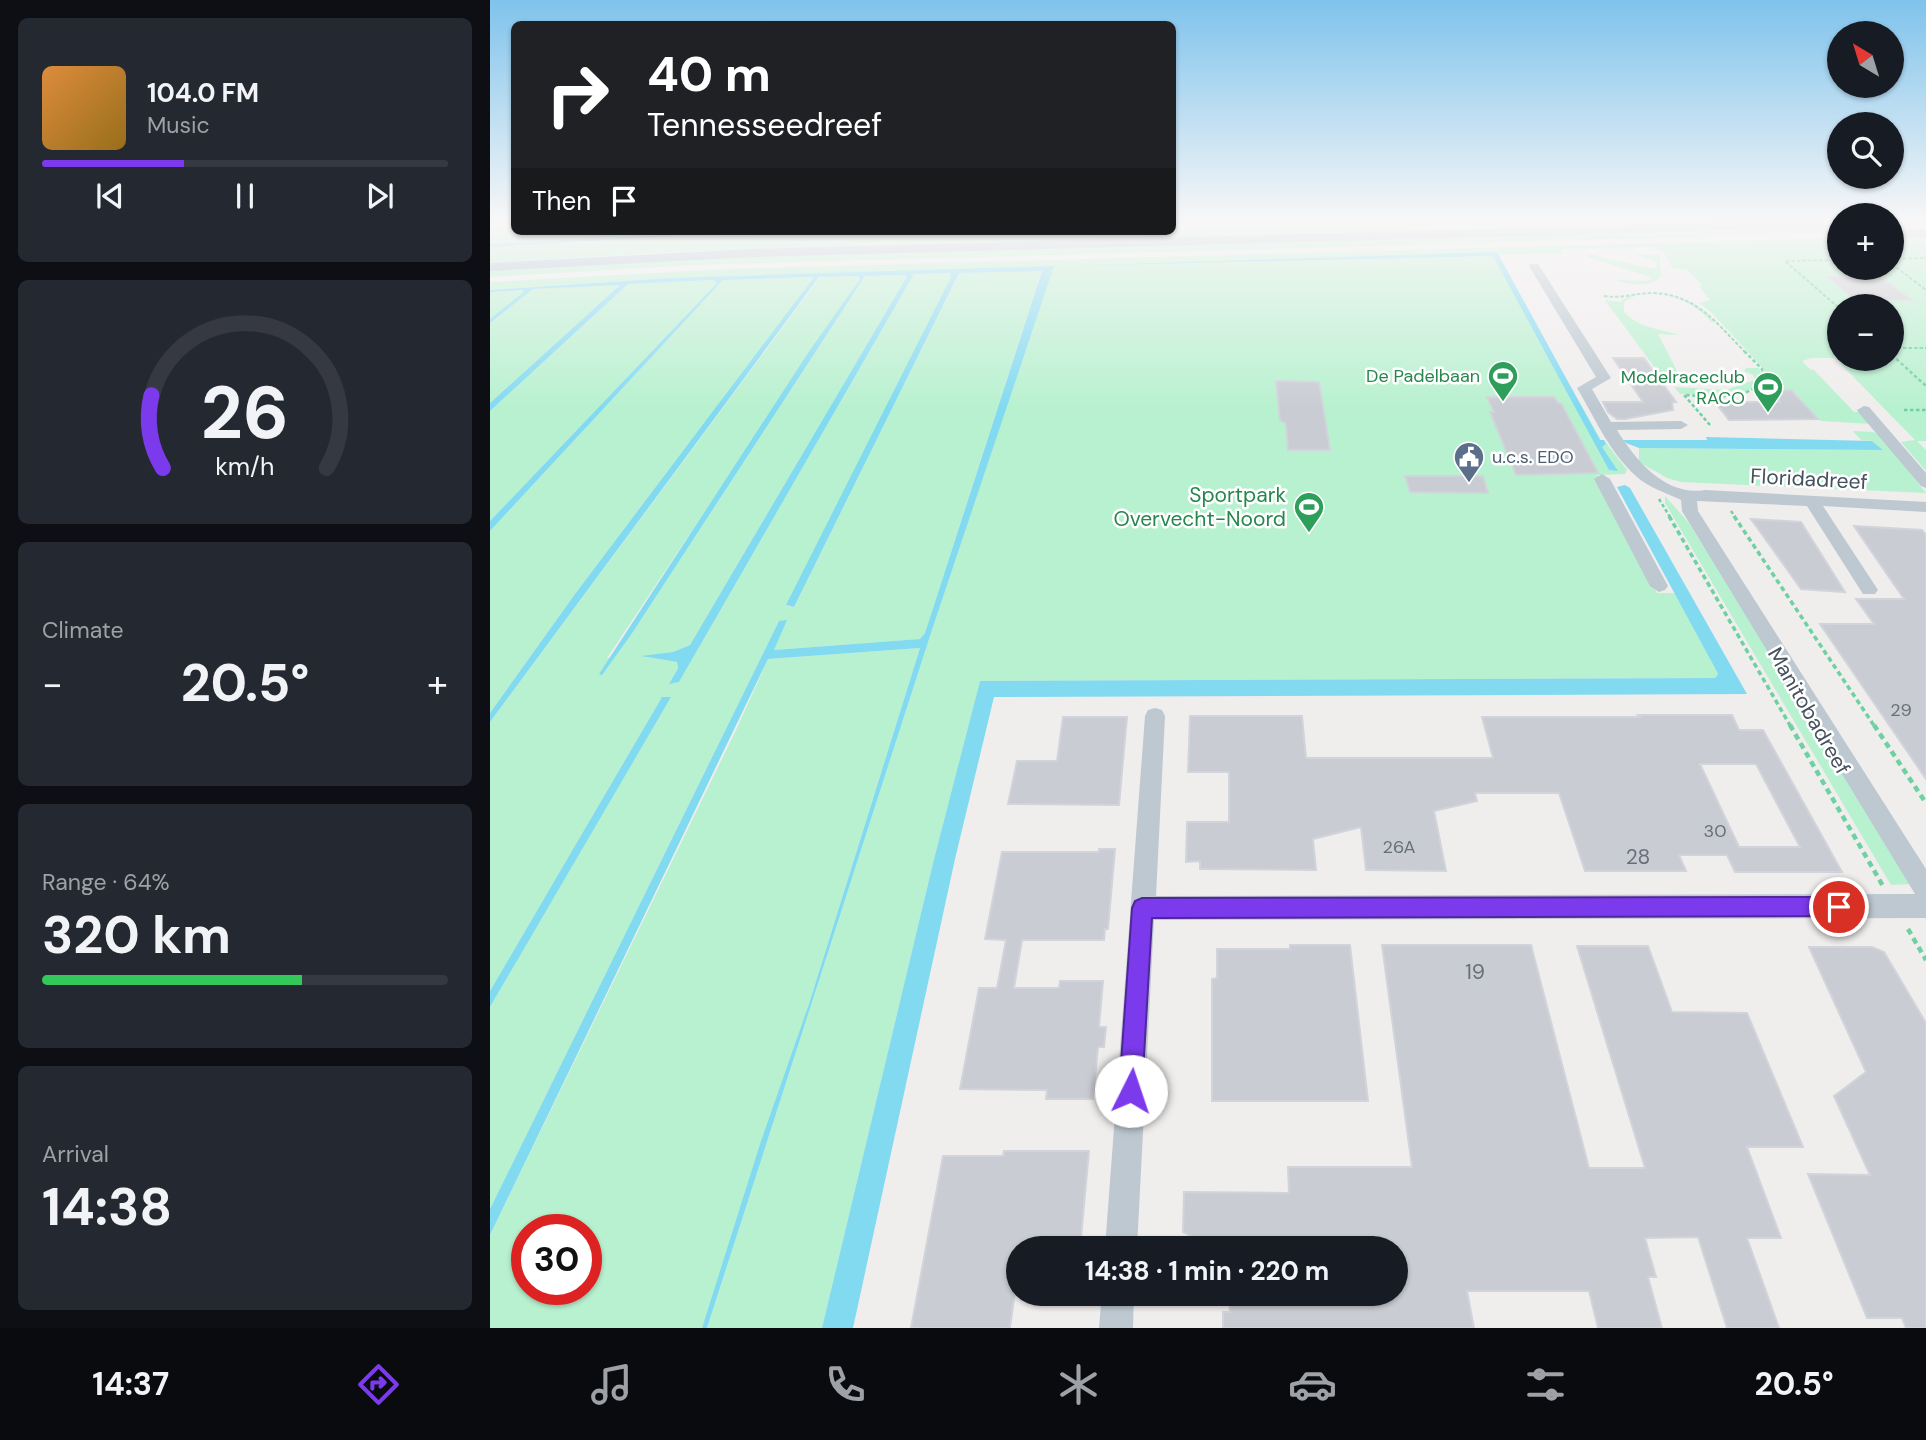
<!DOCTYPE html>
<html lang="en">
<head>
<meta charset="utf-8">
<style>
	body { margin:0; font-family:"DM Sans",sans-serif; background:#242831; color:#f1f3f6; height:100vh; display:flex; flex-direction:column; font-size:26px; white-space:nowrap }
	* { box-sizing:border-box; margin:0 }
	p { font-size:23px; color:#9ea1a6 }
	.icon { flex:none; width:38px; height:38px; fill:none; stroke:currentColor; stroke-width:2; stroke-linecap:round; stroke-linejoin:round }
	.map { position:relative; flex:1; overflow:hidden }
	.details { display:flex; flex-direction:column; gap:18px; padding:18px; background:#0d0f14; width:490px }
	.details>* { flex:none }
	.top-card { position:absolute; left:21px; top:21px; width:665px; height:214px; border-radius:10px; box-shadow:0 2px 5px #0004; background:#202124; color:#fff; overflow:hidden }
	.needle { width:46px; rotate:322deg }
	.controls { position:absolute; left:1337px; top:21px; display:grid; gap:14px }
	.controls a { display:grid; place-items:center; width:77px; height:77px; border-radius:50%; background:#171b24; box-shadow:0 2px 5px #0004; font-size:35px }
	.speed { position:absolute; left:21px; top:1214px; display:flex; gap:14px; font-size:35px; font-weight:700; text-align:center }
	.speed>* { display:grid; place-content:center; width:91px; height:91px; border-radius:50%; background:#171b24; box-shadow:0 2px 5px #0004; line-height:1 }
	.speed .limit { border:10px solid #d22; background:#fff; color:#111 }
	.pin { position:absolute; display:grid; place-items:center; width:60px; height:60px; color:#fff; margin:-30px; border:4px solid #fff; border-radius:50%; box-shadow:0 2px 7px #0007 }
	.me { position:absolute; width:77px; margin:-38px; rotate:4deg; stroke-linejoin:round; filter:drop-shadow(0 0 5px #0008) }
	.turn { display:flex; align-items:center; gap:24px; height:147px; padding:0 21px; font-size:32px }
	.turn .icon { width:91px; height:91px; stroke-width:2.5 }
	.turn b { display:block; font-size:49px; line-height:60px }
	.then { display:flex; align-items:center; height:66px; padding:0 21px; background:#0003; gap:14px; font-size:26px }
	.big { font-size:52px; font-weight:700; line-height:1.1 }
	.details .card { flex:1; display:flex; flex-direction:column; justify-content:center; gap:10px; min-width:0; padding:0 24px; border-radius:10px; background:#242831 }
	.details .dial { align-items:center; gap:0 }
	.dial svg { height:182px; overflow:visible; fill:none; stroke:#363941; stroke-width:7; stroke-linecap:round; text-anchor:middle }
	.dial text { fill:#f1f3f6; stroke:none }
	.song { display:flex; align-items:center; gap:21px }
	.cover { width:84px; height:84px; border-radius:10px; background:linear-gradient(135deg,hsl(30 70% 55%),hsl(40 70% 35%)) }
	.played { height:7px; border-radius:4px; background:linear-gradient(90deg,#7c3aed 35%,#363941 35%) }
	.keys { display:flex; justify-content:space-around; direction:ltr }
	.heat { display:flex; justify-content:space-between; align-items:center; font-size:38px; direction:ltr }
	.charge { height:10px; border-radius:5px; background:linear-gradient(90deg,#34c759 64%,#363941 0) }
	.trip { position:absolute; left:516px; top:1236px; width:402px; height:70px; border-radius:35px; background:#171b24; box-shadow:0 2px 5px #0004; font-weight:700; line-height:70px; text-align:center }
	.tab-bar { display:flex; height:112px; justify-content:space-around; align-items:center; background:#090b0e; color:#9ea1a6 }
	.tab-bar .icon { width:49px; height:49px }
	.tab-bar .selected { color:#7c3aed }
	.tab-bar b { font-size:32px; color:#f1f3f6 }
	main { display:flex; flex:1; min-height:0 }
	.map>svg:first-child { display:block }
</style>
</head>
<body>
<main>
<section class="details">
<div class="card">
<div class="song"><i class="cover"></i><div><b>104.0 FM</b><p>Music</p></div></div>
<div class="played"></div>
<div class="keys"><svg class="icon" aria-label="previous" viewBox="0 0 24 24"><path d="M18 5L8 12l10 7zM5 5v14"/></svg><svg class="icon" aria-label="pause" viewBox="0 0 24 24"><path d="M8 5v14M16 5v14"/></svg><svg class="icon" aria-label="next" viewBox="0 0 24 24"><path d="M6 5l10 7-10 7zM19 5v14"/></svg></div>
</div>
<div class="card dial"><svg viewBox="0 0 100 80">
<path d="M14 69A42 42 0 1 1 86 69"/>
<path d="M14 69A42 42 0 0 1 9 37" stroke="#7c3aed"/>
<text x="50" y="56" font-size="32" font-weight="700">26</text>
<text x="50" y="72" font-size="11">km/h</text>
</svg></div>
<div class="card"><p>Climate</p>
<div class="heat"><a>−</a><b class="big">20.5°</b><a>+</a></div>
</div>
<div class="card"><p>Range · 64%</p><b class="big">320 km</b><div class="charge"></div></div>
<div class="card"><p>Arrival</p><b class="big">14:38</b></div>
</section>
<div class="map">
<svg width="1436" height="1328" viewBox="0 0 1436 1328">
	<rect width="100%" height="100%" fill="#f0eded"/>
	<!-- green -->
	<path fill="#b8f1cf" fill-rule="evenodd" d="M0 222H24V231H251L0 244Z
		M683 222H777L778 225 908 222H1264L183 252 0 263V247C228 232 455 231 682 231Z
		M1349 226V233L203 265 0 277V270L213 258Z
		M1436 235V441H1427L1436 450V471L1411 442 1425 440 1345 358H1321L1312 361 1320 369 1324 370 1364 412H1373L1382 424 1331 421 1302 390 1271 388 1277 376 1272 367 1221 312 1209 303 1220 300 1209 286 1212 285 1196 269H1183L1173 252 1163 248 1172 247 1071 249V254L1005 255 1111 440H1114L1137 470 1135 474 1108 475 1106 472 1167 593H1185L1226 670 1228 674 1225 678 490 681 444 859 332 1328H217L441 633 563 267 179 278 0 290V282L236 269 1349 238V268H1402V236ZM1349 306H1402V359H1349Z
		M1100 254 1159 268 1166 267 1167 262 1143 254 1168 255 1170 257 1171 276C1159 289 1140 284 1124 280L1158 281 1163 278 1095 256Z
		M552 270 435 633 431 639 284 650 289 621 0 1209V1007L180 698 172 697 0 991V722L330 277 369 276 370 279 117 658 125 657 141 635 375 276 415 275 416 278 200 645 183 652 156 657 187 662 188 667 180 683 189 682 424 274 460 273 461 277 297 606 304 607 469 273Z
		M324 277 85 594 0 713V531L233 280Z
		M225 280 227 283 0 521V411L138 284Z
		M131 284 0 403V323L43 289Z
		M34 290V293L0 319V292Z
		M1156 293C1183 293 1206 300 1224 321L1222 323C1204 300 1160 282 1134 302V312C1148 328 1170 329 1190 335L1168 334 1188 373 1168 372 1115 300 1130 302 1139 296Z
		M1256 368H1269L1272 377C1261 402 1213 394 1190 394L1184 387 1236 390 1265 380 1263 375 1254 371Z
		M1363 431 1383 432 1391 435 1436 493 1191 482 1177 478 1149 462V448L1393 450 1382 441 1371 440Z
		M1175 496 1199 523 1423 884 1401 885 1175 503Z
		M430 648 319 1004 212 1328H0V1235L247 728 278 659ZM37 1230H96V1290H37Z"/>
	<!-- water -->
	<path fill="#82daf1" d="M251 231H363L186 236 0 247V244Z
		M1007 252 1110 440H1114L1116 444 1112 447 1128 471 1119 470 1003 256 571 266Z
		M564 266 441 633 217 1328H212L271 1141 319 1004 430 648 278 659 0 1235V1209L289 621 297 620 284 650 430 639 435 633 552 271 469 273 304 607 296 605 461 277 460 273 424 274 189 682 179 684 188 668 187 662 151 656 183 652 200 645 416 278 415 275 375 276 141 635 112 675 109 674 318 353 370 279 368 276 329 277 0 722V713L85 594 324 277 233 280 0 531V521L227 283 224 280 138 284 0 411V403L130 285 43 289 0 323V319L34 292 33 290 0 292V290L179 278Z
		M1216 437 1382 441 1393 450 1149 448 1136 443 1133 440H1217Z
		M1135 485 1140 488 1257 694 504 697 465 859 363 1328H332L444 859 490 681 1225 678 1228 674 1226 670 1127 487Z
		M172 697H181L0 1007V991Z"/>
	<!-- building -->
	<path fill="#caccd3" stroke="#d1d4da" stroke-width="2" fill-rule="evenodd" d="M1338 277H1391L1421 300H1365Z
		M1123 358H1154L1186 402H1182L1183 410 1135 419H1127L1118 412 1113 402H1153Z
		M786 381 829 382 840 450H798L796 424 790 420Z
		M1280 390H1301L1328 419 1239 420 1225 402H1290Z
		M997 397H1064L1068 403H1071L1108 473 1026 475 1000 412H1004Z
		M915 476H993L998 493 920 492Z
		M1261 519 1311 522 1355 592 1311 589Z
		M1364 526 1432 530 1436 535V779L1330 624H1384L1366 599H1414Z
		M1148 715H1242L1249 730H1273L1352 872H1245L1237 855H1189L1196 871H1095L1069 793H985L987 801 944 811 956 871 876 870 871 827 823 839 826 870 710 869V861L696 862 697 822H739V772H698L700 716H812L816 758H1003L992 717H1150ZM1210 764H1266L1310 847H1249Z
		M573 717H637L629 805 518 804 527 761H567Z
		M609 849H625L618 929H615L614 940H532L524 988H569L570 981H613L609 1027H616L614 1047H608L603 1099H556L557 1090 470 1089 489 988H507L516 940 495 939 512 852H609Z
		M800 945H860L878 1101H722V979L727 978V949H800Z
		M892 945H1041L1099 1168H1155L1087 946H1158L1182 1012 1257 1013 1313 1147H1257L1291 1238H1257L1289 1328H1237L1208 1237 1155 1238 1166 1277H1158L1172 1328H1108L1099 1291H977L984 1328H733V1312H740L738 1293H906V1248H732L731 1242 710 1241 693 1232 694 1192 799 1193 798 1167H922Z
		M1319 947H1382L1394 952 1436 1023V1328H1416L1412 1318H1377L1318 1174 1380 1175 1344 1096 1376 1072Z
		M514 1151H599L590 1248H528V1270L520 1328H421L453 1156H513Z"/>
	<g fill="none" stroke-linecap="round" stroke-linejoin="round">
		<!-- path-far3 -->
		<path stroke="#6ed1a1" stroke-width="2" stroke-dasharray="3.5 2" stroke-linecap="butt" d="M1402 259 1436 258
			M1349 260 1295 261 1349 308
			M1402 264 1436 290
			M1114 296C1131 299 1145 293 1162 293 1207 294 1227 324 1256 353
			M1402 348H1436"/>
		<!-- path-far2 -->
		<path stroke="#6ed1a1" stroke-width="2.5" stroke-dasharray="3.5 2.5" stroke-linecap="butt" d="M1402 355 1436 386
			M1414 410H1436
			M1220 425 1194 395C1218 396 1257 402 1273 380L1272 369 1254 351
			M1169 499 1180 517
			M1241 511 1245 517"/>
		<!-- path-far1 -->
		<path stroke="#6ed1a1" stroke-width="3.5" stroke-dasharray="5 3.5" stroke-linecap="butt" d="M1179 516 1301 727
			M1244 516 1385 727"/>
		<!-- path -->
		<path stroke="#6ed1a1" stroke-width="4.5" stroke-dasharray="6 4.5" stroke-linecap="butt" d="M1300 725 1393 886
			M1384 725 1436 803
			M1418 929 1436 960"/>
		<!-- minor -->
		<path fill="#bdc8d1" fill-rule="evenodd" d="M1040 264H1048L1121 378 1102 389 1121 422 1191 421 1198 425 1191 429 1127 430C1145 460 1176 497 1215 490L1436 502V512L1333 506 1388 590 1385 594H1373L1317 506 1207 501 1208 511 1436 869V918L664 920 647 1248H615L655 716 658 710 665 708 672 710 675 716 666 896 1425 894 1192 511 1191 500C1179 494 1163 489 1152 481 1122 458 1106 420 1087 388L1106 377 1039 266Z
			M1374 406 1379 407 1436 473V488L1431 486 1369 413 1367 410Z
			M1112 474 1120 479 1178 586 1175 590 1169 592 1160 586 1104 479Z
			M612 1293H644L643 1328H609Z"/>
		<!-- major -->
		<path fill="#abbdcf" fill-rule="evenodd" d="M1253 222H1349V227L261 257 0 271V263L261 249Z
			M1436 229V237L1402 238V230Z"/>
	</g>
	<!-- sky -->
	<linearGradient id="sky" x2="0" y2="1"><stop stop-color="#7fc3ec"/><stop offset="0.54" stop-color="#f8f7f7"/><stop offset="1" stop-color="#f8f7f7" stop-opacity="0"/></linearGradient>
	<rect width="1436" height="408" fill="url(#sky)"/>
	<!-- route -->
	<path fill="#7c3aed" stroke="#51269a" stroke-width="2" d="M1349 897 1356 900 1359 907 1356 914 1349 916 662 918 652 1091 649 1099 641 1103 633 1099 629 1091 642 908 645 901 652 898Z"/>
	<!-- icons -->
	<defs>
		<g id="stadium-pin" transform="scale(1.575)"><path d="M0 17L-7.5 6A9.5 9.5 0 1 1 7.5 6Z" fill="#2e9e5b" stroke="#fff"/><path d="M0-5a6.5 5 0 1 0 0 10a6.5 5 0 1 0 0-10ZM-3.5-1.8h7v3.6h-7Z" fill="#fff"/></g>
		<g id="civic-pin" transform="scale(1.575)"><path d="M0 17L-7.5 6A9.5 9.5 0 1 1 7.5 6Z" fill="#5c6f8a" stroke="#fff"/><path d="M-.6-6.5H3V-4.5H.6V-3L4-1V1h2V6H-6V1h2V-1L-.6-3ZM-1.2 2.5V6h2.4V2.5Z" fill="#fff"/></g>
	</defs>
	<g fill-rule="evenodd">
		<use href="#stadium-pin" x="1013" y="376"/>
		<use href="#stadium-pin" x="1278" y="387"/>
		<use href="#civic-pin" x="979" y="457"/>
		<use href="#stadium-pin" x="819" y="507"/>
	</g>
	<g text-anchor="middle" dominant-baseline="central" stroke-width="5" stroke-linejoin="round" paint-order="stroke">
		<!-- far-leisure labels -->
		<g font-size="18" fill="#27864d" stroke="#fff" text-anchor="end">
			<text x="990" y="376">De Padelbaan</text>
			<text x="1255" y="377">Modelraceclub<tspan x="1255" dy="21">RACO</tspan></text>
		</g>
		<!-- far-service labels -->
		<g font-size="18" fill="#4e5e75" stroke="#fff" text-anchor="start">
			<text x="1002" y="457">u.c.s. EDO</text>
		</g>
		<!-- number labels -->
		<g font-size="18" fill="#66707a">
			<text x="1411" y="710">29</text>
			<text x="1225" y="831">30</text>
			<text x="909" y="847">26A</text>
		</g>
		<!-- street labels -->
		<g font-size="21" fill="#45515c" stroke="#fff">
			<text transform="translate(1319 479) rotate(3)">Floridadreef</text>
			<text transform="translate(1319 711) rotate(60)">Manitobadreef</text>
		</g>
		<!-- leisure labels -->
		<g font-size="21" fill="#27864d" stroke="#fff" text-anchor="end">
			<text x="796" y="495">Sportpark<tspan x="796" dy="24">Overvecht-Noord</tspan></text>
		</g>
		<!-- near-number labels -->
		<g font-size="21" fill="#66707a">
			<text x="1148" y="857">28</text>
			<text x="985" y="972">19</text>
		</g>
	</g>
</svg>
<div class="controls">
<a><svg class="needle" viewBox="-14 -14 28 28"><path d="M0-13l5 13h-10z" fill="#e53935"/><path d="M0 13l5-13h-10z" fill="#9ea1a6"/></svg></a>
<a><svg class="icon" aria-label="search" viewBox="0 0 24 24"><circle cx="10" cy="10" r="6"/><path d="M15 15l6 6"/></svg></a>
<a>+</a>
<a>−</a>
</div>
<div class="speed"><div class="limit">30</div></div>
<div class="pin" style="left:1349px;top:907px;background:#d93025"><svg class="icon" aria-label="arrive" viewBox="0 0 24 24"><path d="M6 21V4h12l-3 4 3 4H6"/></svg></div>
<svg class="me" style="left:641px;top:1091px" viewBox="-20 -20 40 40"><circle r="19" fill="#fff"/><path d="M0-13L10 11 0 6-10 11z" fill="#7c3aed"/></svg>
<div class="trip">14:38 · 1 min · 220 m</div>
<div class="top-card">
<div class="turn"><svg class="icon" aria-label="right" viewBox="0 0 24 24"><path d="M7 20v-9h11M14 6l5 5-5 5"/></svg><div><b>40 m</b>Tennesseedreef</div></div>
<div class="then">Then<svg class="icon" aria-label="arrive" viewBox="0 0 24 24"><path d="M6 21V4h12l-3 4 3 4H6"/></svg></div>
</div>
</div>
</main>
<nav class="tab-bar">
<b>14:37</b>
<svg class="icon selected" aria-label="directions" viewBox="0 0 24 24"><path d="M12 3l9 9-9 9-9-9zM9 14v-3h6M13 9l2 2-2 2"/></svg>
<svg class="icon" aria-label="music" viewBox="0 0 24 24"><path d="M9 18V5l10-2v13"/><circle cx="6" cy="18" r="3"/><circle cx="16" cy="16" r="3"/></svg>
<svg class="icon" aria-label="phone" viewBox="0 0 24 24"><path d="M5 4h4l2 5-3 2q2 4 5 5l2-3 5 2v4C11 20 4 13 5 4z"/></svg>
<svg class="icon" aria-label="climate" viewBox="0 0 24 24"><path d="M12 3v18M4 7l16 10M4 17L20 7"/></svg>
<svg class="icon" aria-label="car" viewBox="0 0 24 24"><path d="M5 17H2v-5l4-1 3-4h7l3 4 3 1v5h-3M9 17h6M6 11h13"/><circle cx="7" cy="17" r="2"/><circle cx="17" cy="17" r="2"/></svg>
<svg class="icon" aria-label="filters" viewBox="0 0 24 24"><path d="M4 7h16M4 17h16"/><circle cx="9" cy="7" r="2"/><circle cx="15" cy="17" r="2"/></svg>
<b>20.5°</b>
</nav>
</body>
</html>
